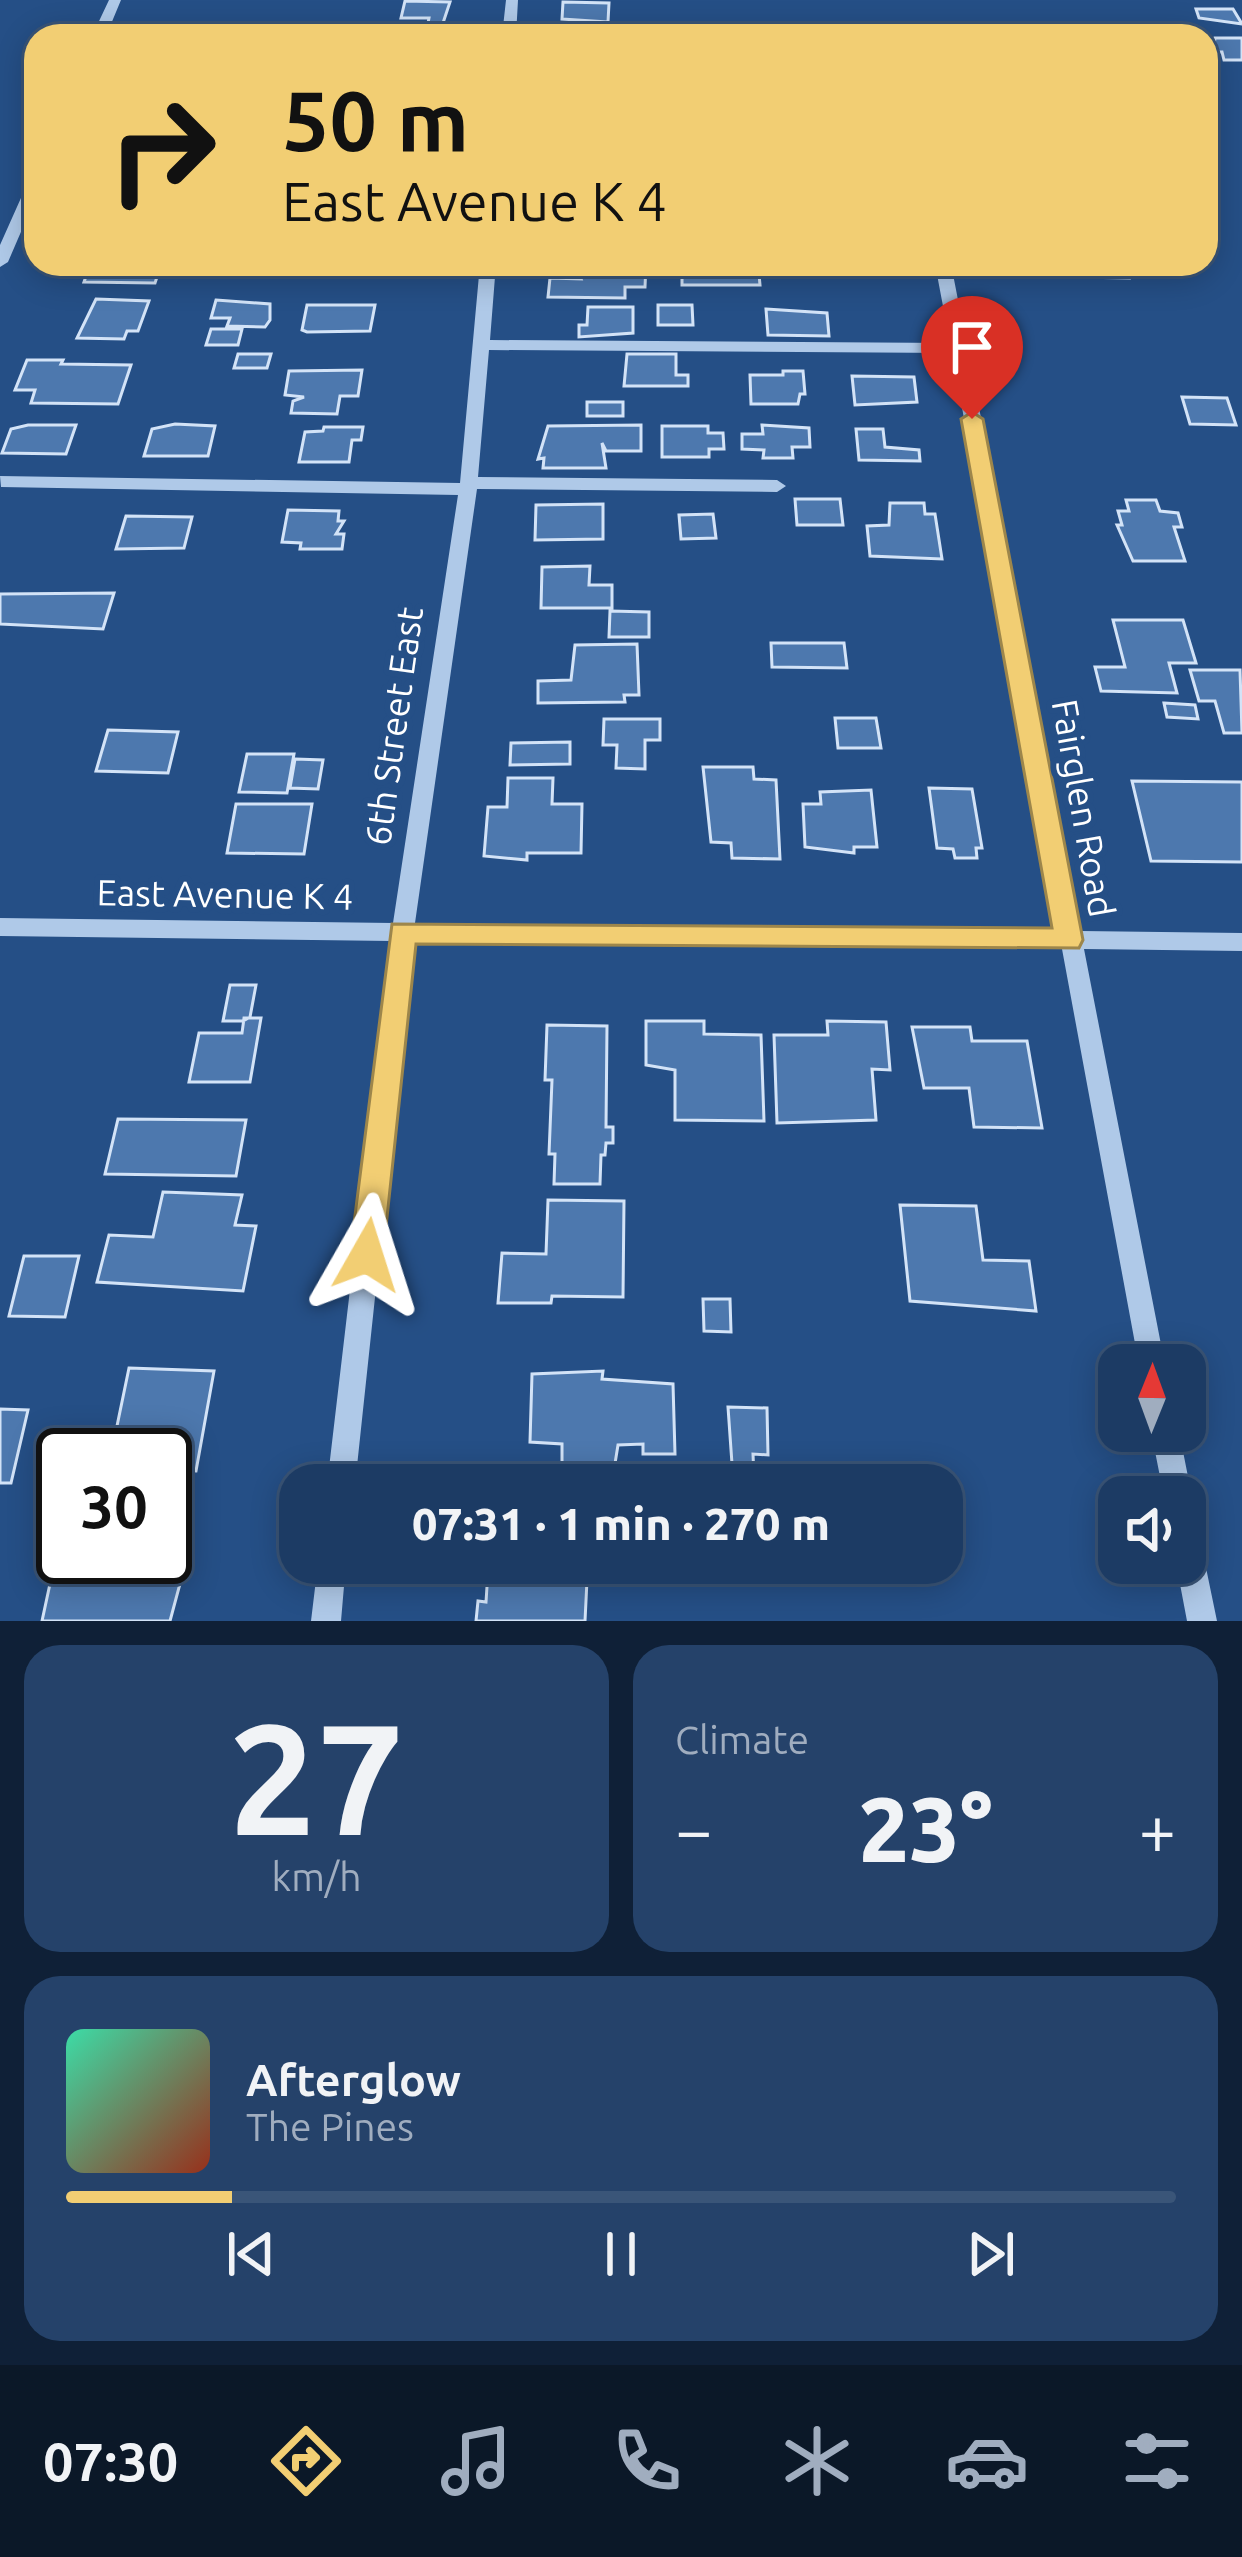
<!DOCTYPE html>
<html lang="en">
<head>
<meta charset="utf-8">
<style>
	body { margin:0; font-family:Ubuntu,sans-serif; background:#25426a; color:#f1f3f6; height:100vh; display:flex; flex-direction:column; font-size:45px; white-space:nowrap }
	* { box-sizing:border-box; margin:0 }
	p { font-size:39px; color:#a0adbf }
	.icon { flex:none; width:66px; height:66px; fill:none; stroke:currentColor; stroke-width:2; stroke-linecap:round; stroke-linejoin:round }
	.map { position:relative; height:1621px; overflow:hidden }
	.side { display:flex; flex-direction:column; gap:24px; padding:24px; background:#0f2037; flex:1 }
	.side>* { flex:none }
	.banner { position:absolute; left:24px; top:24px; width:1194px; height:252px; border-radius:36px; box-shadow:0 6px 30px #0003,0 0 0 3px #3a5578; background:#f2ce73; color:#111; overflow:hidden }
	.needle { width:78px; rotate:1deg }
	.buttons { position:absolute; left:1098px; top:1344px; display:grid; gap:24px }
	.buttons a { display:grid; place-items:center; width:108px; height:108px; border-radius:24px; background:#1c3b64; box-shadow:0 6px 30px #0003,0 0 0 3px #3a5578; font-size:60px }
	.speed { position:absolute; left:36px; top:1428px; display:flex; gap:24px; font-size:60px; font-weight:700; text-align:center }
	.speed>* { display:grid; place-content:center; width:156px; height:156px; border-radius:50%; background:#1c3b64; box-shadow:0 6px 30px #0003,0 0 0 3px #3a5578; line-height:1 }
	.speed .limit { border:6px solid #111; border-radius:18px; background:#fff; color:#111 }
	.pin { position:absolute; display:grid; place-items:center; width:102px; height:102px; color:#fff; margin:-123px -51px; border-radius:50% 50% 50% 0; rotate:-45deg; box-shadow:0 0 12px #0007 }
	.pin .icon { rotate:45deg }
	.me { position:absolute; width:132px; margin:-66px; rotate:6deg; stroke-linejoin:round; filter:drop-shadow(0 0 9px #0008) }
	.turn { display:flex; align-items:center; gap:42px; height:252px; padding:0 60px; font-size:54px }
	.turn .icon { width:156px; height:156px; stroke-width:2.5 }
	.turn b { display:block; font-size:84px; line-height:102px }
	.big { font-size:90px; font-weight:800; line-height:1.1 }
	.side .widget { flex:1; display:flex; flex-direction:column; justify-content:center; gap:18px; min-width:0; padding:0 42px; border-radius:36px; background:#25426a }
	.side .dial { align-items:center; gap:0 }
	.dial b { font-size:156px; line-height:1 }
	.song { display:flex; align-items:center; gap:36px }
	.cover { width:144px; height:144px; border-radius:18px; background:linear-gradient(135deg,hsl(160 70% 55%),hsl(10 70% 35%)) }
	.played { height:12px; border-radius:6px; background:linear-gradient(90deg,#f2ce73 15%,#3a5578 15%) }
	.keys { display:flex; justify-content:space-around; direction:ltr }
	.heat { display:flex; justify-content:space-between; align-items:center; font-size:66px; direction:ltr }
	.side .tiles { flex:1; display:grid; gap:24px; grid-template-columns:1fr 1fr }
	.widget:last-child { grid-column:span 2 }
	.trip { position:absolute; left:279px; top:1464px; width:684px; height:120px; border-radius:36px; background:#1c3b64; box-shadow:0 6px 30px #0003,0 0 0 3px #3a5578; font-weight:800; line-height:120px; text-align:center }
	.tab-bar { display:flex; height:192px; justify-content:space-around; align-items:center; background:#0b1828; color:#a0adbf }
	.tab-bar .icon { width:84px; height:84px }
	.tab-bar .current { color:#f2ce73 }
	.tab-bar b { font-size:54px; color:#f1f3f6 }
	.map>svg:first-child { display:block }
</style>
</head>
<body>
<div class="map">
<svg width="1242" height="1621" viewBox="0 0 1242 1621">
	<rect width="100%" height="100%" fill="#254f86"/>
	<!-- building -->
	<path fill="#4d78ae" stroke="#d3e3f7" stroke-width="3" d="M405 1 450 2 443 23H428L429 18H401Z
		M563 2 609 3 608 22 562 19Z
		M1196 9H1233L1242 24 1199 18Z
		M1215 38H1242V60H1224L1222 52H1213Z
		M64 264H175L160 268 155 283 84 282 89 268Z
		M575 264H646L645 287H625V298L548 297 550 278 581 279Z
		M1073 264H1125L1129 278 1076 277Z
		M682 266H742L743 274H759L760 285H682Z
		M96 299 149 301 138 331H127L124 339 77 338Z
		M216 300 270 304V320L265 327 227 326 230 318H211Z
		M307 305H375L370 331 307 332 302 330Z
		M658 305H692L693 325H658Z
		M588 307H633V333L579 337V325H587Z
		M766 309 827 313 829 336 768 335Z
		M211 329H242L238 345H206Z
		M238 354H271L267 368H234Z
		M627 354H676V375H688V386H624Z
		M27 360H63L61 364 131 365 118 404 31 403 35 390H15Z
		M362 370 358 396H340L337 414 291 413 293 401 304 397 285 395 289 371Z
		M783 371H803L805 394H800L798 404H751L750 375H783Z
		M852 376 914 377 917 402 855 405Z
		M1182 397 1227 398 1236 425 1190 424Z
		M587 402H623V416H587Z
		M175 424 215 426 208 456H144L152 429Z
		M28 425H76L66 454 2 453 11 429Z
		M641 425V451H606L602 443 606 468H543L544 458 538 459 548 426Z
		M762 425 809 428 810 447H792L793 458H763L764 450 742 449V434H763Z
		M662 426H708V433H723L724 449H709V457H662Z
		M324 427H363L361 440H352L349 462H299L305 432 323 431Z
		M856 429H883L885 447 919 450 920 461 859 460Z
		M795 499H840L843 525H797Z
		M1126 500H1156L1160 511 1178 513 1182 527H1174L1185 561H1133L1117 525H1122L1118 511H1129Z
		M890 503H924L925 514H935L942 559 870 556 867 526 889 525Z
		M603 504V539L535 540 536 505Z
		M288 510 339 511 338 521H344L336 534H344L342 549H300L301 543 282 542Z
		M713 514 716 538 681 539 679 515Z
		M126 516 192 517 184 548 116 549Z
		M590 566 589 585H612V608H541L542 567Z
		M114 593 103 629 0 624V594Z
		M610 611 649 612V637H609Z
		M1113 620H1183L1196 663H1169L1177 693 1101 691 1095 667H1125Z
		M771 643H844L847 668 772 667Z
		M637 644 639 695H624L625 702 538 703V681L571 680 575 645Z
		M1190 670H1240L1242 733H1224L1215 701H1199Z
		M1164 703 1195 705 1198 719 1167 717Z
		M835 718H876L881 748H838Z
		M604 719H660V740H645V769L616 768 617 745H603Z
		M108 730 178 732 168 773 96 771Z
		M570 742V764L510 765 511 743Z
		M247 754H294L287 793 239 792Z
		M295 759 323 760 318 789 290 788Z
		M703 767H753L754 779 776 780 780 859 732 858 731 843 711 842Z
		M508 778H553L552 804H582L581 853H527V860L484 856 488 807H507Z
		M1132 781 1242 782V862L1151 861Z
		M929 788 972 789 982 848H976L977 858H955L953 849 937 848Z
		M871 790 877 847H854V853L805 847 803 804H821L820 792Z
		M236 804H312L304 854 227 853Z
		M230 985H256L250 1017 243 1021H223Z
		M244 1018H261L250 1082H189L199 1033H242Z
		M646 1021H704V1034L761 1035 764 1121 675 1120V1070L646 1065Z
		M827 1021 886 1022 890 1070 872 1069 876 1120 777 1123 774 1035H828Z
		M547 1025 607 1026 606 1127H613V1143H606L605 1155H601L600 1184H554L555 1154H549L552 1080H545Z
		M912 1027H970L972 1041H1027L1042 1128 974 1127 969 1088H924Z
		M118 1119 246 1120 236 1176 105 1174Z
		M163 1192 242 1195 235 1225 256 1226 243 1291 97 1282 109 1235 153 1237Z
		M548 1200 624 1201 623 1297 552 1296 551 1303H498L502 1253 546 1254Z
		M900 1205 976 1206 983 1260 1029 1261 1036 1311 910 1301Z
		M24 1256H79L65 1317 9 1316Z
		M703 1299H730L731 1332 704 1331Z
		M129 1368 214 1371 196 1471 165 1470V1455H111Z
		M603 1371 602 1379 673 1384 675 1454H643V1444L618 1445 612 1482H562V1444L530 1442 532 1374Z
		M728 1407 767 1408 768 1455 753 1454 754 1478H733Z
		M0 1409 28 1410 11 1483H0Z
		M59 1542 63 1557H165V1542H183L181 1554H188L170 1621H42Z
		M483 1563H562L561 1579 587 1580 585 1621H476L478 1601 486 1602 488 1571H482Z"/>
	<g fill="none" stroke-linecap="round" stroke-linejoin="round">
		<!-- minor -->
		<path fill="#afc9e8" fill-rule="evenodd" d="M109 0H121L106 36H92Z
			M506 0H518L516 36H502Z
			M36 176V197L8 262 0 267V245L29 180Z
			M480 264H496L490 340 950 343 935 264H951L1081 931 1242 933V951L1084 949 1165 1365H1139L1062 949 413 941 355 1485H327L391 941 0 936V918L393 923 458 495 1 487 0 476 460 483ZM489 350 952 353 1058 931 415 923 477 489 777 492 786 486 777 480 478 477Z
			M1151 1431H1179L1192 1497 1188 1507 1185 1508V1497H1164Z
			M1185 1520 1195 1524 1199 1534 1217 1621H1187L1176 1563H1185Z
			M318 1563H346L341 1621H311Z"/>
	</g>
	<!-- route -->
	<path fill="#f2ce73" stroke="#9d864b" stroke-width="3" d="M972 412 983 419 1083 940 1079 948 416 944 383 1255 378 1266 367 1270 355 1266 350 1255 392 924 1052 928 961 419Z"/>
	<g text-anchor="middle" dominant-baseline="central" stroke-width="12" stroke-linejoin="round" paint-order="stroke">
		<!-- street labels -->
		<g font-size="36" fill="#fff" stroke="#254f86">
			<text transform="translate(393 726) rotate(-82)">6th Street East</text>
			<text transform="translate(1084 808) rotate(80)">Fairglen Road</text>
			<text transform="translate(225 894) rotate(1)">East Avenue K 4</text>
		</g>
	</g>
</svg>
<div class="buttons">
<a><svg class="needle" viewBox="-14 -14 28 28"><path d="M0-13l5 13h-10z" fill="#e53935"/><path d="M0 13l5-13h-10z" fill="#a0adbf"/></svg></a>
<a><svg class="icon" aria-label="sound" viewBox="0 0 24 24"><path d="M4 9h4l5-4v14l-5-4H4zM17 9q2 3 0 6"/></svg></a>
</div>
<div class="speed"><div class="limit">30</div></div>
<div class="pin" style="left:972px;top:419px;background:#d93025"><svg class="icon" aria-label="arrive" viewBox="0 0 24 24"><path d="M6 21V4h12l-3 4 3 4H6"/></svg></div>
<svg class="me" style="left:367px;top:1255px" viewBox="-20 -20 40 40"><path d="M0-17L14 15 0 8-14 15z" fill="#f2ce73" stroke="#fff" stroke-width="4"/></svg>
<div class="trip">07:31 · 1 min · 270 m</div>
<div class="banner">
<div class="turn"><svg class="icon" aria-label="right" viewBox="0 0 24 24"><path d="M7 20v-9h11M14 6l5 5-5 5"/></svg><div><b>50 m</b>East Avenue K 4</div></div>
</div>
</div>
<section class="side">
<div class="tiles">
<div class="widget dial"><b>27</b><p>km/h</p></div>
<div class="widget"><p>Climate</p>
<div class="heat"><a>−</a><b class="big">23°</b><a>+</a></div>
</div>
<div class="widget">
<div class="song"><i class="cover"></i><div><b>Afterglow</b><p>The Pines</p></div></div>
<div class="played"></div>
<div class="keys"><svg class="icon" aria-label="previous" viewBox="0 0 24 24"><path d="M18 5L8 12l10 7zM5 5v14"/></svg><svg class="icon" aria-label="pause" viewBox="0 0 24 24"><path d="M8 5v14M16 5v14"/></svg><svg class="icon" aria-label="next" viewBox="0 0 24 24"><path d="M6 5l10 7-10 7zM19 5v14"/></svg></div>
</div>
</div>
</section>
<nav class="tab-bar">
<b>07:30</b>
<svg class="icon current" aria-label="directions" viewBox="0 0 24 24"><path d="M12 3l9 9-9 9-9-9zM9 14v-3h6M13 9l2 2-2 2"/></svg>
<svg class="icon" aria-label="music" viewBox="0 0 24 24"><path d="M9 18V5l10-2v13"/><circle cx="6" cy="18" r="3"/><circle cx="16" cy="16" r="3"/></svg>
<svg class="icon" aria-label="phone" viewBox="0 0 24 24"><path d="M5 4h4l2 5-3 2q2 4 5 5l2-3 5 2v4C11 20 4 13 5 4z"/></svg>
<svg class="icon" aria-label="climate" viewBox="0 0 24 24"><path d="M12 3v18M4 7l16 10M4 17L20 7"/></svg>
<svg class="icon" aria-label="car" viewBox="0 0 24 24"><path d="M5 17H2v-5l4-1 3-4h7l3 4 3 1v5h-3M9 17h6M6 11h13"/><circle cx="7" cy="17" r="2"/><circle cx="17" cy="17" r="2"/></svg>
<svg class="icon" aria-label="filters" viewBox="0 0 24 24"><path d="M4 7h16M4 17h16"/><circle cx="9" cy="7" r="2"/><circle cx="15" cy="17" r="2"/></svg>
</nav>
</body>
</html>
